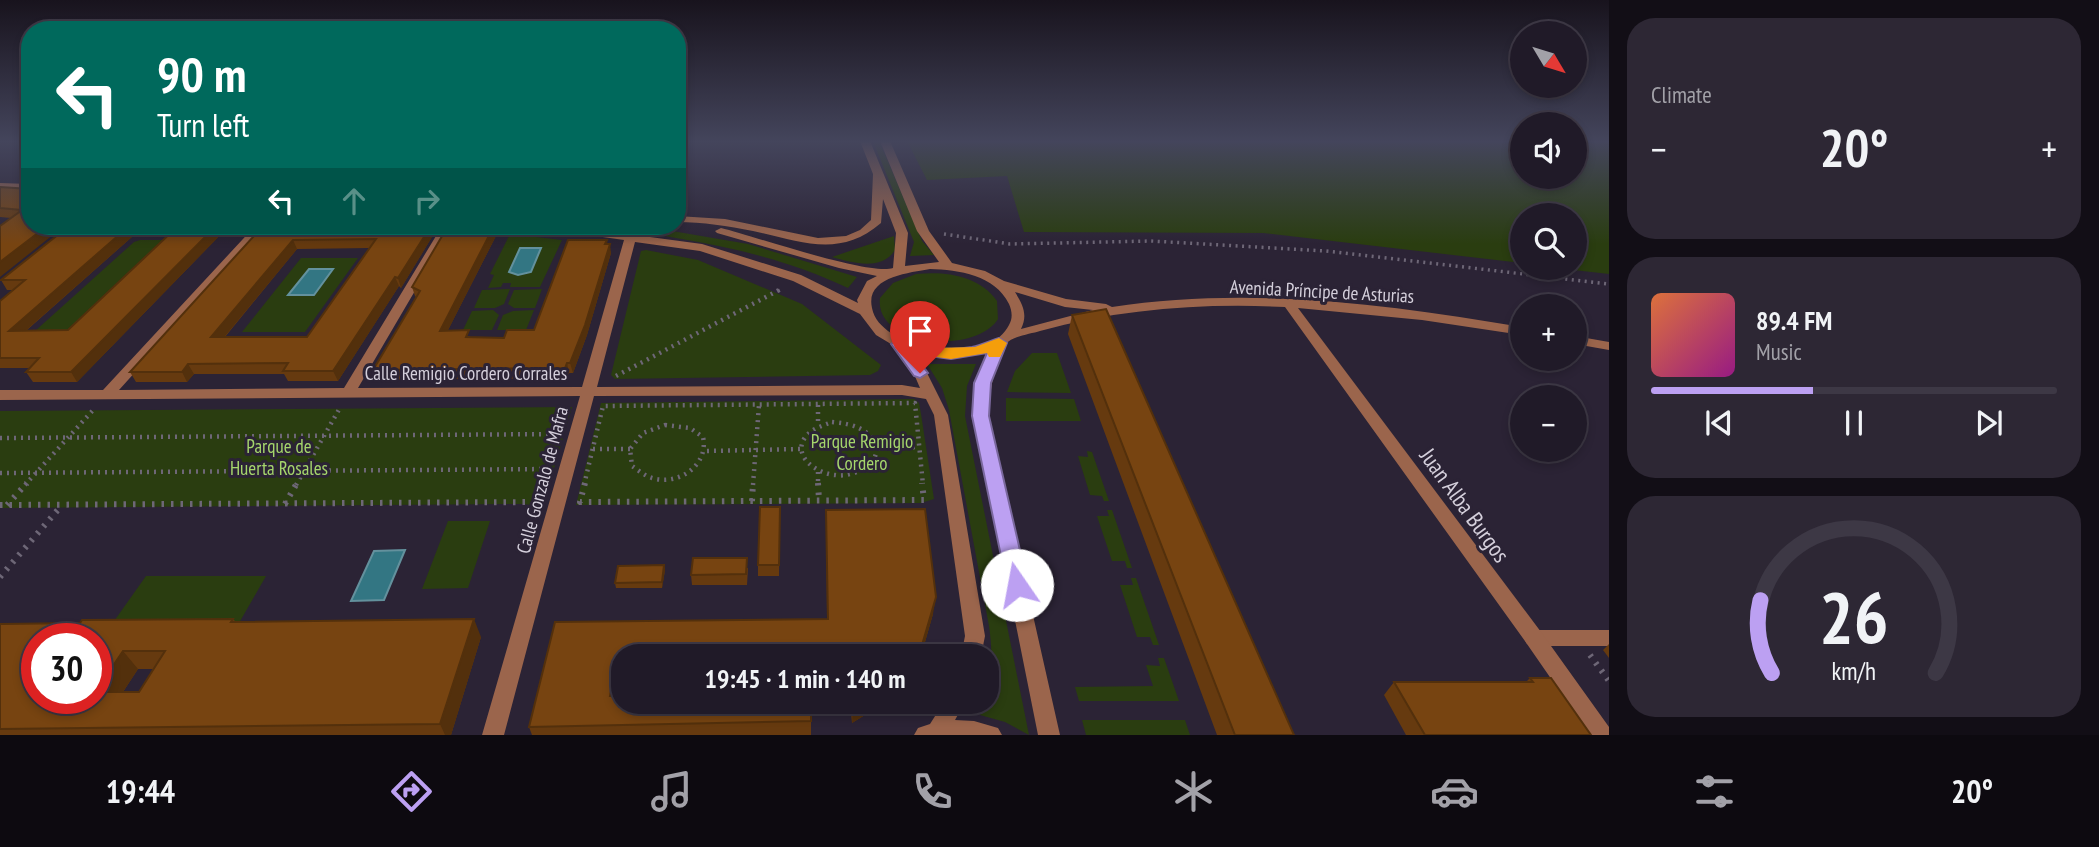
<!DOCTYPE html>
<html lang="en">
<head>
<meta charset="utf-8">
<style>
	body { margin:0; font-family:"PT Sans Narrow",sans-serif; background:#2d2734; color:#f1f3f6; height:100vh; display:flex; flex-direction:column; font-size:26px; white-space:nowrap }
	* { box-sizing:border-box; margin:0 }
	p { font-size:23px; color:#a2a1a8 }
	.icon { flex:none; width:38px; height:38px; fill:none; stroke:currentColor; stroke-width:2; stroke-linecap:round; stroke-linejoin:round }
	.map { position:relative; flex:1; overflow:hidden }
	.side { display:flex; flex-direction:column; gap:18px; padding:18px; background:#120e16; width:490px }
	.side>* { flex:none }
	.banner { position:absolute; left:21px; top:21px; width:665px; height:214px; border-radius:28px; box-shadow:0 4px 10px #0003,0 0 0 2px #3d3845; background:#00695c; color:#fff; overflow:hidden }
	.needle { width:46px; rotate:128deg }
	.fabs { position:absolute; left:1510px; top:21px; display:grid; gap:14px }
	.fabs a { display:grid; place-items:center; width:77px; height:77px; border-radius:50%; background:#201a28; box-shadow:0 4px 10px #0003,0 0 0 2px #3d3845; font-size:35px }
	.speed { position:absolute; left:21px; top:623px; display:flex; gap:14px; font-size:35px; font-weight:700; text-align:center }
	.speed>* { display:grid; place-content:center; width:91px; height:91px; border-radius:50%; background:#201a28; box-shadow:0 4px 10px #0003,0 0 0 2px #3d3845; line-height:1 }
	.speed .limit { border:10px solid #d22; background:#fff; color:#111 }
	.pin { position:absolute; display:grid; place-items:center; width:60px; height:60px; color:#fff; margin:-72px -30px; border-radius:50% 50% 50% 0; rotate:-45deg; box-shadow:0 0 7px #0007 }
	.pin .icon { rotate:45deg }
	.me { position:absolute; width:77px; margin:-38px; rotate:348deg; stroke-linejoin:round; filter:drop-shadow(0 0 5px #0008) }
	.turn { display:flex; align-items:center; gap:24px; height:147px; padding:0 21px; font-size:32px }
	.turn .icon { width:91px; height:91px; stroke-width:2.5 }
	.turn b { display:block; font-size:49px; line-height:60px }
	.lanes { display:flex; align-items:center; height:66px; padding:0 21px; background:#0003; justify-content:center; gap:35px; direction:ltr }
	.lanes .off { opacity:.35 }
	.big { font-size:52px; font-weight:600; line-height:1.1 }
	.side .widget { flex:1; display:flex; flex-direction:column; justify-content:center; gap:10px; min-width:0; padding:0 24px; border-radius:28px; background:#2d2734 }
	.side .dial { align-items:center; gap:0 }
	.dial svg { height:182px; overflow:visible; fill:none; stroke:#3d3845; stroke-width:7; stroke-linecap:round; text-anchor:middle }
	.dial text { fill:#f1f3f6; stroke:none }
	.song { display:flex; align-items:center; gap:21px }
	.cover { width:84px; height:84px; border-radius:10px; background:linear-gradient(135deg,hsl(20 70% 55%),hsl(310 70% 35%)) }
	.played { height:7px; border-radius:4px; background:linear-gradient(90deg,#bca0f2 40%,#3d3845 40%) }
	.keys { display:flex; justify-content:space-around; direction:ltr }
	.heat { display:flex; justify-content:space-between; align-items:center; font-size:38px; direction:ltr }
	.trip { position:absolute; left:611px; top:644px; width:388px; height:70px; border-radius:28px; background:#201a28; box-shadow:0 4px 10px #0003,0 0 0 2px #3d3845; font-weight:600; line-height:70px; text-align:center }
	.tab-bar { display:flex; height:112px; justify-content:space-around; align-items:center; background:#0d0a10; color:#a2a1a8 }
	.tab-bar .icon { width:49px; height:49px }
	.tab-bar .on { color:#bca0f2 }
	.tab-bar b { font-size:32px; color:#f1f3f6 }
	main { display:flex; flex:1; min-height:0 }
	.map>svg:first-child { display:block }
</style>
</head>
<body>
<main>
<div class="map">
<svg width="1609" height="735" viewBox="0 0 1609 735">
	<rect width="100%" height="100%" fill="#2b2335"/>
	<!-- green -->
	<path fill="#2a3d10" d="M873 141H879L922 241 934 255 910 256 914 242Z
		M907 141H1522V177H1575V141H1609V274L1556 268H1575V215H1522V263L1263 233 1024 232 1007 176 927 180Z
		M643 226 748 244 857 277 848 288C771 251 688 239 604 227Z
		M510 234 562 240 540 287H510L511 283H503L501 287 488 288 494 275 490 274Z
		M894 236 895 250C882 271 853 263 832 257Z
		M140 240H165L74 330 35 331 134 242Z
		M646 250 698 260 802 304 881 365 878 371 870 375 615 379 611 375 641 251Z
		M301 258H358L305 332H242Z
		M916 274C945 271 979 275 997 301L998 319C976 355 874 347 880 298L893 283Z
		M510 289 504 304 495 308H474L482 290Z
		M542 289 535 308H514L508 304 514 290Z
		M493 310 499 315 492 330H463L472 311Z
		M534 310 526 330H497L503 315 513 311Z
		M1032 353H1057L1071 393 1007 392 1015 371Z
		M927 364H976L967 386 965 416 1029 735 1005 722 980 715C991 685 994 660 989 626L949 410 942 388Z
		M1006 398 1074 399 1081 421H1006Z
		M914 399 919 403 921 414 934 499 921 503 576 505 601 403Z
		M572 407 543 506 522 504 0 508V411Z
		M1087 451 1092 452 1109 501H1104L1102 496 1090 495 1078 456 1088 457Z
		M1107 510H1112L1132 568H1127L1125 561H1112L1097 516H1109Z
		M448 521H490L468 588 422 589Z
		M146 576H266L235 630 107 631Z
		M1131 578H1136L1159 645H1153L1150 637H1137L1120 585H1133Z
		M1158 658H1164L1179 701H1079L1075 687 1153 686 1146 665 1160 666Z
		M1082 720H1185L1190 735H1086Z"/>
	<!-- water -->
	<path fill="#337683" stroke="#63919d" stroke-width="2" d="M520 248H541L531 272 518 275 509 272Z
		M309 269H333L314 295H288Z
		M405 550 384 600 351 601 374 551Z"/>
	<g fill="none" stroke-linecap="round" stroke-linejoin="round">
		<!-- path-far2 -->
		<path stroke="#6e6777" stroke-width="3.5" stroke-dasharray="2 4.5" stroke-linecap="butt" d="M944 234 1010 244 1151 241 1326 251 1609 284
			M778 291 782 289"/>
		<!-- path-far1 -->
		<path stroke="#6e6777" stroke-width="4.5" stroke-dasharray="2 5" stroke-linecap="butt" d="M616 376 781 289
			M818 405V426
			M832 422C853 424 869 428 878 448L872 465C860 471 848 477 835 475 819 474 793 458 804 439 810 429 822 426 832 422Z
			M665 425 690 428 703 437C709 465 679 486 652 478 645 476 638 470 632 466L630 449 643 433Z
			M0 438 559 434
			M878 448 919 447
			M593 449H630
			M707 451 801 449
			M818 472V485
			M0 473 550 469
			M25 485 94 409
			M296 485 341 406
			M584 485 603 406 915 403 923 485
			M753 485 759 405"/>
		<!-- path -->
		<path stroke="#6e6777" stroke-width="6" stroke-dasharray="2.5 7" stroke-linecap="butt" d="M585 483 580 502 924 500 922 483
			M818 483 819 500
			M752 501 753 483
			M285 504 297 483
			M0 505 538 502
			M7 505 27 483
			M0 577 62 505
			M1590 655 1609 681"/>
		<!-- pedestrian -->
		<path fill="#9b654c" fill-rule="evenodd" d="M1534 630H1609V646H1534L1527 644 1524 638 1527 632Z"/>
		<!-- minor -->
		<path fill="#9b654c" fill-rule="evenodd" d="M860 141H870L908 233 905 266 939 262 917 231 880 141H890L929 231 952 263 985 271 1004 281 1066 299 1106 304 1112 307C1248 286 1388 304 1522 327V335L1422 320 1298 308 1541 632 1609 727V735H1590L1527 644 1285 307C1202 303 1120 309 1040 331 1031 334 1012 336 1006 344 993 361 990 396 988 416L1060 735H1038L974 416 976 383 989 352C962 360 937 358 911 351L927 373 948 415 985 636 981 656H961L965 636 934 415 926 399 902 395 594 396 504 735H482L580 396 0 400V390H103L255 226H267L119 390 344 388 442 226H453L358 388 582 387 624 240 546 229 541 226H568L702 244 801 275 858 303 857 300 867 281 877 276 839 268 717 233 715 231 721 228C754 236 869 276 893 268L896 233 883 199 881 223C839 259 801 241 753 231 728 226 703 222 677 222V216L725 219 818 238 846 236 860 230 871 220 873 174ZM635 242 700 251 793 281 860 314 876 335 891 344 914 374 920 388 902 385 597 387ZM930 269C959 270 995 275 1009 304 1012 311 1013 318 1009 325 989 363 920 349 891 333 882 327 874 319 872 308 865 277 908 273 930 269ZM1015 292 1065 307 1093 310 1021 329C1028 315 1023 305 1015 292Z
			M0 183 30 184V190L0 189Z
			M1575 336 1609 342V350L1575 344Z
			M944 702H965L955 720 974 721 998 728 1002 735H914L918 728 930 724Z"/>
	</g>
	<!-- wall -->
	<path fill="#663a0f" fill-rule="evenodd" d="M0 187 30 189V226L11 218 0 217Z
		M69 226H229L77 382H33L26 372 30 368H0V301L14 290H7L1 280ZM133 236H167L68 330H27Z
		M263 226 435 232 401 288 399 286 338 381H288L284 374H194L187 382H136L130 372ZM369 248 307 337H225L297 249Z
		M498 232 448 330 471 337 504 338 534 330 607 244 611 253 587 335 573 373H569L568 378 377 380 373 370 416 297 415 296 412 287Z
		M1072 315 1294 735H1217L1068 334Z
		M780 507 779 576H758V565Z
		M826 510 933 614 921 656H623V677H620L617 696 623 702H886L852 723 850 703 811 714V735H532L529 727 555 622 827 619Z
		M664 565 665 570 662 588H616L615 583Z
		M748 568 747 585H692L691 575Z
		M233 619 236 622 481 637 451 735H0V624L80 623ZM138 669H153L139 692H123Z
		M1609 644V658L1603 650Z
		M1530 678 1591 735H1406L1384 695 1394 682H1526Z"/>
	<!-- shaded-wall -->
	<path fill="#53300c" d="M47 226H64L0 277V262Z
		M216 226H229L77 382 71 372Z
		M428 226H433L435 232 401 288 398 278Z
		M494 226H496L498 232 443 340 440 331Z
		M128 227 133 236 15 340 9 331Z
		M293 240 297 249 216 347 211 337Z
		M607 240 608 249 610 244 611 253 587 335 573 373 570 363Z
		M395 277 399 286 338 381 333 371Z
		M567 363 569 373 568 378 565 368Z
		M188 364 194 374 187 382 182 372Z
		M664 565 665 570 662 588V582Z
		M936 597 933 614 921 656H914Z
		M474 619 481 637 451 735H445L440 724Z
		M123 651 138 669 111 710 96 693V691Z
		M617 660 620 677 614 713 610 696Z
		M811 702H850V703L811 714Z
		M861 702H886L852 723 853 707Z"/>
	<!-- building -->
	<path fill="#741" stroke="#53300c" stroke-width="2" fill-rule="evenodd" d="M0 187 30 189V226H47L0 262V226L22 210 0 208Z
		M69 226H216L71 372H26L39 358H0V301L25 280H1ZM128 227H177L68 330 9 331Z
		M263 226H431L398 278 395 277 333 371H283L288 363 188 364 182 372H130ZM376 239 307 337H211L293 240Z
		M448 226H494L440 331 469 330 466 337 504 338 507 330H534L568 240H607L605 244H610L585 325 570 363H567L565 368 373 370 420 291 412 287Z
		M1106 309 1294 735H1235L1072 315Z
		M760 507H780L779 565H758Z
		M925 509 936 597 922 645 914 656H623V660H617L610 696H623V702H811V721L529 727 555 622 828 619 826 510Z
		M693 558H747L746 574 691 575Z
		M664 565 662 582 615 583 618 566Z
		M233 619 231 622 474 619 440 724 0 729V624L80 623 82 620ZM37 639H96V691L123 651H165L139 692H96V698H37Z
		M1530 678H1551L1591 735H1425L1394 682H1533Z
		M852 702H861L853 707Z"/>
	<!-- sky -->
	<linearGradient id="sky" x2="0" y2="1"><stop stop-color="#18131d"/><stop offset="0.58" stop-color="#44455c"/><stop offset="1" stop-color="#44455c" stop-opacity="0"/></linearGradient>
	<rect width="1609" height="244" fill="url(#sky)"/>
	<!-- route -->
	<path fill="#bca0f2" stroke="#7a689d" stroke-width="2" d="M999 338 1007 343 991 383 989 416 1028 585 1025 591 1017 594 1010 591 1007 585 972 416 974 383 987 353 951 359 914 354 928 373 920 378 914 376 891 344 898 339C923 346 945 352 972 347 981 345 990 341 999 338Z"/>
	<!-- slow -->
	<path fill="#f59e0b" d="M999 338 1007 343 1000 357H989L987 353 951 359 929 356 926 353 934 348 975 347Z"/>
	<g text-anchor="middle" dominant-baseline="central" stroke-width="6" stroke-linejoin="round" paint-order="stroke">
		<!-- street labels -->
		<g font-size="19" fill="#d4cfdb" stroke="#2b2335">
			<text transform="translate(1322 291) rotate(3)">Avenida Príncipe de Asturias</text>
			<text x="466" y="373">Calle Remigio Cordero Corrales</text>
			<text transform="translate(542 480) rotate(-75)">Calle Gonzalo de Mafra</text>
		</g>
		<!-- park labels -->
		<g font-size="19" fill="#a5d66c" stroke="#2b2335">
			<text x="862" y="441">Parque Remigio<tspan x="862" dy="22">Cordero</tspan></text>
			<text x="279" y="446">Parque de<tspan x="279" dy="22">Huerta Rosales</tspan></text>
		</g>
		<!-- near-street labels -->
		<g font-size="23" fill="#d4cfdb" stroke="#2b2335">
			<text transform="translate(1465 505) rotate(54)">Juan Alba Burgos</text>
		</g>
	</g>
</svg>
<div class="fabs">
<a><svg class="needle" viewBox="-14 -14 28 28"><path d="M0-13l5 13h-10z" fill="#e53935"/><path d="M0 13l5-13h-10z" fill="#a2a1a8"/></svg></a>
<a><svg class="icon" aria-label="sound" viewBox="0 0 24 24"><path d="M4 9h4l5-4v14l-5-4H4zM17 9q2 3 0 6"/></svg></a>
<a><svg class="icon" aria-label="search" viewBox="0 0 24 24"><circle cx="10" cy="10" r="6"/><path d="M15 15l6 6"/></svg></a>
<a>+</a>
<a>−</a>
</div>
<div class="speed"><div class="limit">30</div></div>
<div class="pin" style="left:920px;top:373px;background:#d93025"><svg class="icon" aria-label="arrive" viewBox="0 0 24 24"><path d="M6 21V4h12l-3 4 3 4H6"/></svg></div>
<svg class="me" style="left:1017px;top:585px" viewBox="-20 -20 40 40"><circle r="19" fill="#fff"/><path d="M0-13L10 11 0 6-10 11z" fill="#bca0f2"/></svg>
<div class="trip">19:45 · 1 min · 140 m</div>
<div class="banner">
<div class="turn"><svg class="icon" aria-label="left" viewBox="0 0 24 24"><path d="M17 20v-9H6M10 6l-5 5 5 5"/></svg><div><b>90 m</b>Turn left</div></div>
<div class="lanes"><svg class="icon" aria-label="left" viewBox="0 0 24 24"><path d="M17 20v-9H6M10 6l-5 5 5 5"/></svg><svg class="icon off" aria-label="ahead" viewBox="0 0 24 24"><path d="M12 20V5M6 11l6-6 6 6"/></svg><svg class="icon off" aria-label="right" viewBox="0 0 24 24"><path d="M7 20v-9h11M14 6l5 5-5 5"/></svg></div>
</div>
</div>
<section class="side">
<div class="widget"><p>Climate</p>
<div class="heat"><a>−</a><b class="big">20°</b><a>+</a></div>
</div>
<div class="widget">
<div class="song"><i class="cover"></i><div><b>89.4 FM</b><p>Music</p></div></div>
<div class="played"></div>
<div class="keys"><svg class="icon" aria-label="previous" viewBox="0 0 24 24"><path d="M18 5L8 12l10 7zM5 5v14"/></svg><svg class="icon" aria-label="pause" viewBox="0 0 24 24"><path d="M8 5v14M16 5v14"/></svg><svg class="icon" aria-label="next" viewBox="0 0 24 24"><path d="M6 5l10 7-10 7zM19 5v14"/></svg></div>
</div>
<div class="widget dial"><svg viewBox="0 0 100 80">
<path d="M14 69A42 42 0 1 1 86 69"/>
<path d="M14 69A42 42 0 0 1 9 37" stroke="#bca0f2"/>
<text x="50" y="56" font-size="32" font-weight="700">26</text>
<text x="50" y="72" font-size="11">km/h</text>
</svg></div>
</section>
</main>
<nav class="tab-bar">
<b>19:44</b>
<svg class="icon on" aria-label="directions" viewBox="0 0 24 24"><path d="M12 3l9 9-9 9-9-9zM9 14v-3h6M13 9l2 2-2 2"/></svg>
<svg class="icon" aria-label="music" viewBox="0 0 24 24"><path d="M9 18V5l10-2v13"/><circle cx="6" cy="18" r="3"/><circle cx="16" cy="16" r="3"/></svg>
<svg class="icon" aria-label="phone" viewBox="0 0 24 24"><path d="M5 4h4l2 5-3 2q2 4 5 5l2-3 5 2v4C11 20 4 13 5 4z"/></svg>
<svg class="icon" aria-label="climate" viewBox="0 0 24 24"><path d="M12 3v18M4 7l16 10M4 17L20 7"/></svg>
<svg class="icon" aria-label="car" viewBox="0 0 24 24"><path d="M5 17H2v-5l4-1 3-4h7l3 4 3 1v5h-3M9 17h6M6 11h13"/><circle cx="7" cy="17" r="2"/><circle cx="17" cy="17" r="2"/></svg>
<svg class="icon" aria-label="filters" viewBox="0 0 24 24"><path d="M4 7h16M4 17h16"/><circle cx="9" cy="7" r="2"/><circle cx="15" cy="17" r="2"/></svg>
<b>20°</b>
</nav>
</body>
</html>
